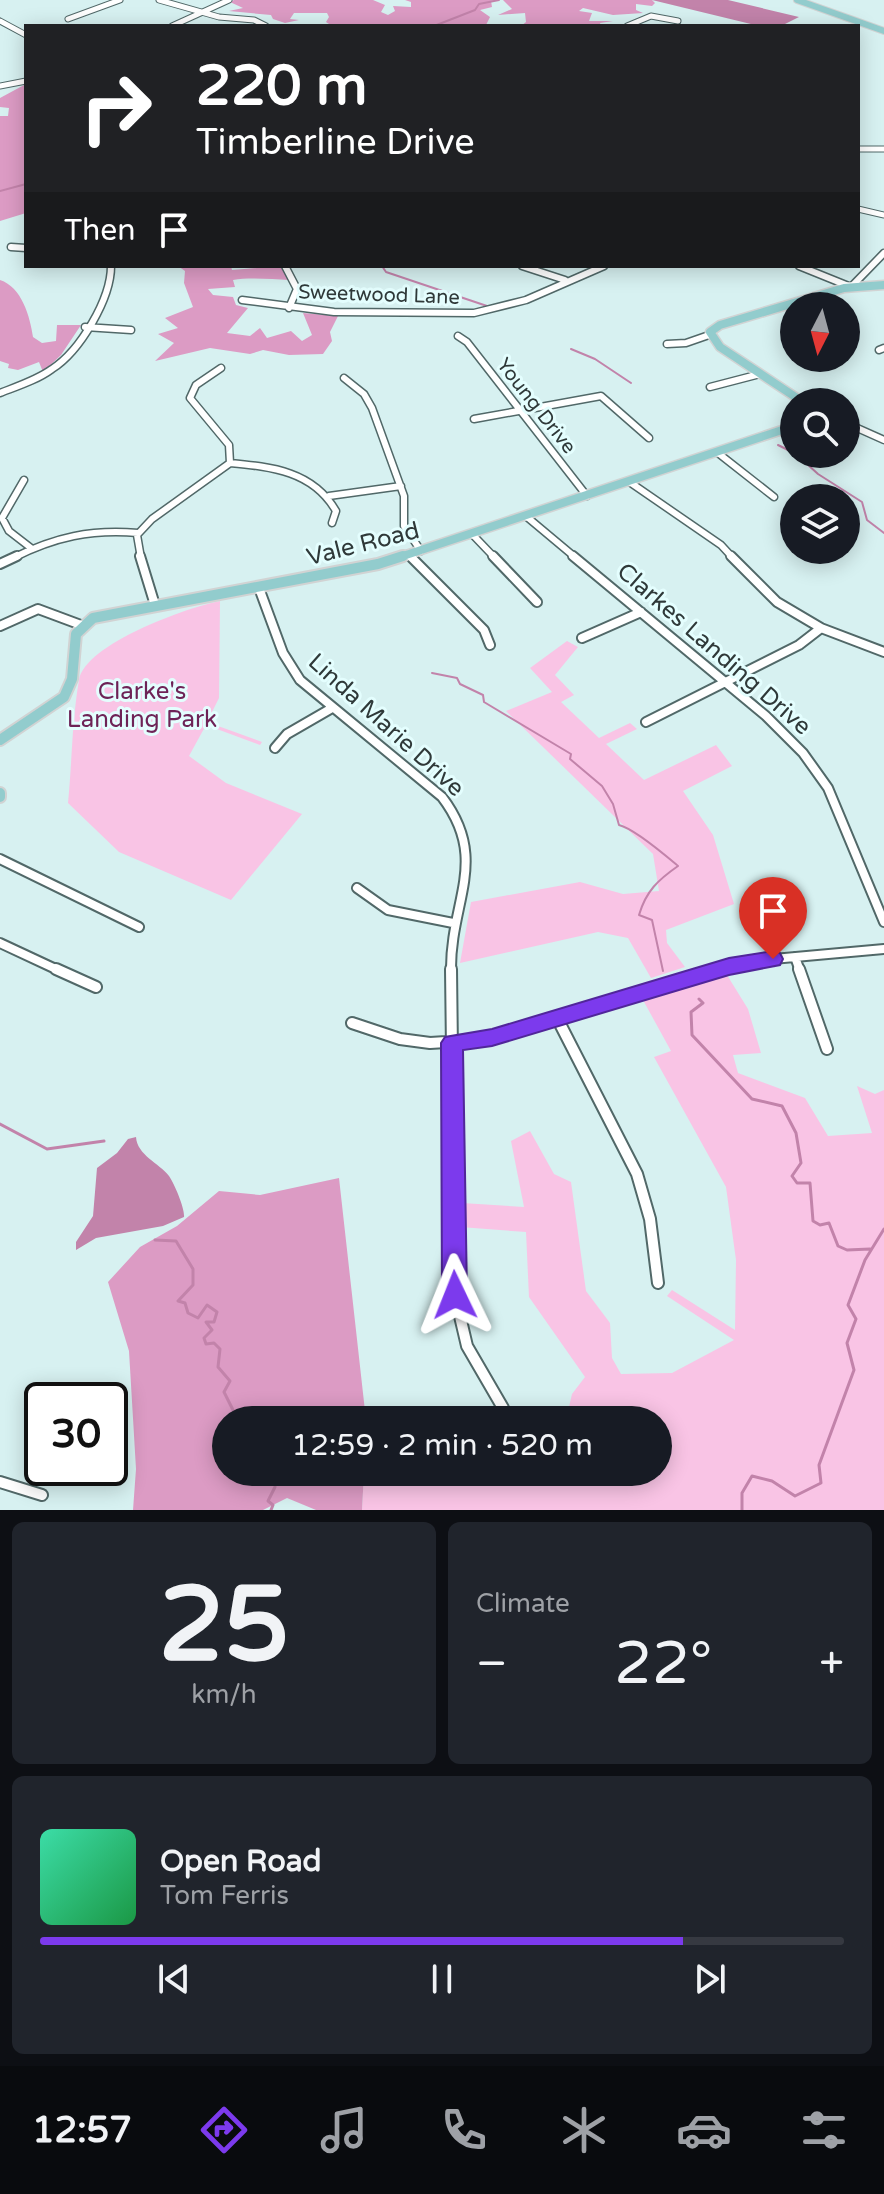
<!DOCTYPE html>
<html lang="en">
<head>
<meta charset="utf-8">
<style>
	body { margin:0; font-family:"Varela Round",sans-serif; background:#20242c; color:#f1f3f6; height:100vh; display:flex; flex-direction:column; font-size:30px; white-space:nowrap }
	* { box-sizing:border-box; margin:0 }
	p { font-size:26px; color:#9ea1a6 }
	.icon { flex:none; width:44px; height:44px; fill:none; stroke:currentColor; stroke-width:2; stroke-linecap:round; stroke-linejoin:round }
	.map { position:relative; height:1510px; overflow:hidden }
	.sheet { display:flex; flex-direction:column; gap:12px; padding:12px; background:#0d0f14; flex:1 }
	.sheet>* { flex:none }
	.guide { position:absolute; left:24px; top:24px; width:836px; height:244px; border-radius:0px; box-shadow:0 4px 20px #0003; background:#202124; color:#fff; overflow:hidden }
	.needle { width:52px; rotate:186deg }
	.tools { position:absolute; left:780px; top:292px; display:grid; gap:16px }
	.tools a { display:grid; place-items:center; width:80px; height:80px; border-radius:50%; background:#171b24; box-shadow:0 4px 20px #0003; font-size:40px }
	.speed { position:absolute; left:24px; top:1382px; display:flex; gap:16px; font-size:40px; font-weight:700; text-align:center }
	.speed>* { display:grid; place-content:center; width:104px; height:104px; border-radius:50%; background:#171b24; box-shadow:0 4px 20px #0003; line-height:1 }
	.speed .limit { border:4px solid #111; border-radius:12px; background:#fff; color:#111 }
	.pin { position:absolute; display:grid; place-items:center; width:68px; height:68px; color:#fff; margin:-82px -34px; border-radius:50% 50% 50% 0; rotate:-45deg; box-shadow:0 0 8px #0007 }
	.pin .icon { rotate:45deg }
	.me { position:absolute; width:88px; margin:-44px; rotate:358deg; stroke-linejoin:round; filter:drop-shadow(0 0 6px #0008) }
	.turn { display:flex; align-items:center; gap:28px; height:168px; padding:0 40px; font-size:36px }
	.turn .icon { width:104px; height:104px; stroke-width:2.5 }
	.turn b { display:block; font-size:56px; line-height:68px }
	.then { display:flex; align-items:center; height:76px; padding:0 40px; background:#0003; gap:16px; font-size:30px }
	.big { font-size:60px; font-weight:600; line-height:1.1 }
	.sheet .widget { flex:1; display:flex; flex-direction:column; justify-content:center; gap:12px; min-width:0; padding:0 28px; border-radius:12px; background:#20242c }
	.sheet .dial { align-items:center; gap:0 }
	.dial b { font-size:104px; line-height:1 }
	.song { display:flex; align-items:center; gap:24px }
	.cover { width:96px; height:96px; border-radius:12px; background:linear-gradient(135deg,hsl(160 70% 55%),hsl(140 70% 35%)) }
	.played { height:8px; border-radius:4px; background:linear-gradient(90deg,#7c3aed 80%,#363941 80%) }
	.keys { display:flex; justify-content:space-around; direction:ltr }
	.heat { display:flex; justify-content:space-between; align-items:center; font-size:44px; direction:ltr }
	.sheet .tiles { flex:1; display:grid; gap:12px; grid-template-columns:1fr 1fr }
	.widget:last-child { grid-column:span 2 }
	.trip { position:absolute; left:212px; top:1406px; width:460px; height:80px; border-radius:40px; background:#171b24; box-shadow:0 4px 20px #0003; font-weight:600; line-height:80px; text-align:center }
	.tabs { display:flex; height:128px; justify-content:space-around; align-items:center; background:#090b0e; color:#9ea1a6 }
	.tabs .icon { width:56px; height:56px }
	.tabs .on { color:#7c3aed }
	.tabs b { font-size:36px; color:#f1f3f6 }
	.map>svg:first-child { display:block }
</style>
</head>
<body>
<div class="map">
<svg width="884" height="1510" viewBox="0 0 884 1510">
	<rect width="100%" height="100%" fill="#d7f1f1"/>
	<!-- green -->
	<path fill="#f9c4e5" d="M220 601 219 698 207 722 262 742 260 745 206 725 189 756 226 783 302 814 231 900 119 852 68 803C72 763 72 720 79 680 85 644 188 607 220 601Z
		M567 641 578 647 555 675 574 695 561 702 599 738 630 723 637 729 606 744 644 780 716 745 732 766 683 791 713 835 734 904 666 930 667 943 685 967 651 978 628 938 598 932 460 963 471 902 580 882 623 894 659 891 653 854 506 711 552 692 530 668Z
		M727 975 748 1009 761 1053 733 1055 738 1073 805 1098 828 1136 872 1133 857 1086 875 1094 884 1090V1510H362L364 1472H488L553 1483 556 1472H658V1420H566L572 1394 585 1377 529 1297 526 1232 460 1227 462 1203 524 1207 511 1141 530 1131 554 1174 571 1182 586 1291 610 1323 612 1358 621 1374 672 1373 734 1340 667 1296 672 1290 735 1330 736 1260 726 1187 654 1057 671 1051 643 1000Z"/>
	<!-- forest -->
	<path fill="#dc9bc4" d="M234 0H373L385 5 381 12 388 15 395 11 393 6 411 7V2L405 0H499L491 1 492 7 480 10 490 17 486 25 467 26H332L326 22 329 17 327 13H294L290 19 299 20 285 23 273 19 271 15 229 11 243 8 230 2Z
		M503 0H652L655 3 652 6 636 4V10L643 13 613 15 583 8 579 11 592 13 589 21H613L600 23 601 26H521L526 22 525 13 498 15 512 9Z
		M26 84V213L0 221V116H8L9 108 0 107V98Z
		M178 266H231L232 270 280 266 289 280C272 279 248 277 233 280L235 287 208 289 213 295 233 297 236 305 248 308 227 333 250 336 260 328 267 338 291 331 302 341 312 335 303 313 338 316 330 332 332 341 323 354 289 355 263 350 250 354 210 348 155 361 174 343 158 334 178 328 165 318 193 307 184 283 185 271Z
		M0 280C22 287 30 317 33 337L42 343 56 341 57 325H81L61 355 43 372 39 362 18 370 8 368 9 364 0 361Z
		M339 1178 366 1420H226V1472H364L362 1510H316L287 1498 263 1510H133L136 1469 129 1351 108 1282 140 1247 177 1226 219 1191 260 1195Z"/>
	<!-- water -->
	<path fill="#c283aa" d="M652 0H728L799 17 783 25H755Z
		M136 1137C137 1155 159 1163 169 1176 175 1185 185 1209 184 1217L163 1226 96 1238 76 1250V1242L93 1216 97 1168 117 1153 128 1139Z"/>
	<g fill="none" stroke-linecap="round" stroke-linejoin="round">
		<!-- stream-far1 -->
		<path stroke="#c283aa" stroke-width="2" d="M413 26H426
			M434 26 475 10 479 4 499 0
			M0 191 26 184
			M382 266 386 272 487 306
			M571 349 595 359 631 383
			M778 445 794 453
			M796 454 818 474 862 502 867 520 884 533
			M432 673 457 678 460 684 483 695 484 702 571 754 570 759 602 786 613 804 619 825C635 829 665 855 678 866 658 880 646 891 639 915L652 920 663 971"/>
		<!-- stream -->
		<path stroke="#c283aa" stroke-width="3" d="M699 999 703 1003 691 1012 692 1035 752 1099 782 1106 796 1133 801 1163 792 1176 797 1183H810L813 1221 820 1225 829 1223 838 1246 847 1250 870 1249
			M0 1124 47 1149 104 1141
			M155 1240 176 1241 193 1269V1285L178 1301 185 1303 188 1313 198 1318 207 1305 217 1312 214 1322H206L212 1330 204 1338 206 1344 214 1343 220 1349 218 1367 230 1381 224 1392 238 1420
			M271 1510 273 1505 268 1501 275 1487V1472
			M742 1510V1493L752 1476 772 1481 795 1496 821 1483 819 1465 854 1370 847 1343 856 1319 848 1305 865 1260 884 1229"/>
		<!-- minor-far3 casing -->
		<g stroke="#516868" stroke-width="7">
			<path id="minor-far3" d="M159 0 219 17 254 20 266 26
				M68 19 120 0
				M0 21 26 35
				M172 26 229 0
				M627 26 651 16 678 21
				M0 86 26 81
				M858 149H884
				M858 209 884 215"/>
		</g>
		<!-- minor-far2 casing -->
		<g stroke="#516868" stroke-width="9">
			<path id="minor-far2" d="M11 247 26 248
				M285 266 297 289 289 308
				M522 266 565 280
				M799 266 851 287 884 253
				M242 300 334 312 474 313 526 300 604 266
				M85 327 131 330
				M458 336 467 342 587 496
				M667 344 686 343 709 335
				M879 350 884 348
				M344 378 364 394 372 408 404 496V526L421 551
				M710 387 760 374
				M0 393C18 386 37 380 52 369 80 351 111 299 111 266
				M474 419 601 396 649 438
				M846 423 884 440
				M718 453 774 497
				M230 463C272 467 313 471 336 511L332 523
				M24 480 2 518 9 531 31 548
				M631 483 721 545 733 558
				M329 496 401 486
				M527 517 576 558
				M473 535 495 558
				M408 554 412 558
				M13 558C55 537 91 529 138 533
				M141 558 137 535 152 519 230 463 229 445 190 398 196 385 221 368"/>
		</g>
		<!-- minor-far1 casing -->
		<g stroke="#516868" stroke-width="12">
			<path id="minor-far1" d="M140 556 155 605
				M410 556 484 630 490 645
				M493 556 537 602
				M573 556 766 716 803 753 828 788 884 922
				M731 556 777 602 821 628 884 652
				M0 564 17 556
				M259 588 283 653 300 680 442 797C490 860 450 901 451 971
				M0 626 38 609 81 625
				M582 638 641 612
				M646 722 799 645 821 628
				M275 748 287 734 332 708
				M0 859 139 927
				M357 888 388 910 453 923
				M0 943 60 971
				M795 957 800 971
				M718 971 751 961 884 949"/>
		</g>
		<!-- minor casing -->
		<g stroke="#516868" stroke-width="14">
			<path id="minor" d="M56 969 96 987
				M451 969 455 1295 467 1346 503 1408
				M799 969 827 1049
				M557 1018 637 1174 650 1219 658 1283
				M352 1023 400 1039 430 1043 479 1040 725 969
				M0 1482 42 1495"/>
		</g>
		<!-- major-far2 casing -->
		<g stroke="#d1d3d3" stroke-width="8">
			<path id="major-far2" d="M797 0 884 31"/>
		</g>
		<!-- major-far1 casing -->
		<g stroke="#d1d3d3" stroke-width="11">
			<path id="major-far1" d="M803 402 720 347 710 332 720 325 844 288 884 285
				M397 558 794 426"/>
		</g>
		<!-- major casing -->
		<g stroke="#d1d3d3" stroke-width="14">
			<path id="major" d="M0 740 64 697 72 679 76 634 93 618 378 564 403 556
				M0 793V797"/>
		</g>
		<!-- minor-far3 -->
		<use href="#minor-far3" stroke="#fff" stroke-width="5"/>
		<!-- minor-far2 -->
		<use href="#minor-far2" stroke="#fff" stroke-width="6"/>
		<!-- minor-far1 -->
		<use href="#minor-far1" stroke="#fff" stroke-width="8"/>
		<!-- minor -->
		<use href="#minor" stroke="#fff" stroke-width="10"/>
		<!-- major-far2 -->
		<use href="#major-far2" stroke="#92cccd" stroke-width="6"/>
		<!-- major-far1 -->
		<use href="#major-far1" stroke="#92cccd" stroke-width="8"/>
		<!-- major -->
		<use href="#major" stroke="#92cccd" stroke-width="10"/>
	</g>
	<!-- route -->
	<path fill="#7c3aed" stroke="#51269a" stroke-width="2" d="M773 951 780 953 783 959 780 965 729 975 492 1046 463 1050 467 1295 463 1303 455 1306 446 1303 442 1295 441 1043 445 1037 492 1029 729 958Z"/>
	<g text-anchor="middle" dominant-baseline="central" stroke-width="6" stroke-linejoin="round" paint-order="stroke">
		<!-- far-street labels -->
		<g font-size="20" fill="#2f3939" stroke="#e4fefe">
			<text transform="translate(379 295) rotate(2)">Sweetwood Lane</text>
			<text transform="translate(536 406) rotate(52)">Young Drive</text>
		</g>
		<!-- street labels -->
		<g font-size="24" fill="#2f3939" stroke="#e4fefe">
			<text transform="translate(363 544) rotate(-14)">Vale Road</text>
			<text transform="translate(714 649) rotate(41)">Clarkes Landing Drive</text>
			<text transform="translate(386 725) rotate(42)">Linda Marie Drive</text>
		</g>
		<!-- park labels -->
		<g font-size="24" fill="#6e2357" stroke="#e4fefe">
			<text x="142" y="691">Clarke's<tspan x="142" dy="28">Landing Park</tspan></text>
		</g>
	</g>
</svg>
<div class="tools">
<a><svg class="needle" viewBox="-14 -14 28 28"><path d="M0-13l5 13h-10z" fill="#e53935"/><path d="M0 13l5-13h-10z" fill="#9ea1a6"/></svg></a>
<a><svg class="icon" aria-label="search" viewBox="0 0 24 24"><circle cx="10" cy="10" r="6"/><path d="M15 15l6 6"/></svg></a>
<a><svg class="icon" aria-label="layers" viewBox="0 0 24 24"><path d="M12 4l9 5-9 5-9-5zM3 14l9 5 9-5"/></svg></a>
</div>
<div class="speed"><div class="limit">30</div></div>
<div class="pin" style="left:773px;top:959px;background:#d93025"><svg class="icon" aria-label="arrive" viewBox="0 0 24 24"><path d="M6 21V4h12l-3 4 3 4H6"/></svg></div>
<svg class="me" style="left:455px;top:1295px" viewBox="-20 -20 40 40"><path d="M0-17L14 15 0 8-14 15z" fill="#7c3aed" stroke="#fff" stroke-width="4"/></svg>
<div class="trip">12:59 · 2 min · 520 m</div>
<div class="guide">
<div class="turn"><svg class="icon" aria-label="right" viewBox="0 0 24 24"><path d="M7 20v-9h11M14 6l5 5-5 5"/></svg><div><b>220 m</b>Timberline Drive</div></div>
<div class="then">Then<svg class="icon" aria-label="arrive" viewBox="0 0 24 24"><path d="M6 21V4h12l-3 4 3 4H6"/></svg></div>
</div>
</div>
<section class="sheet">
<div class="tiles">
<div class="widget dial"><b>25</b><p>km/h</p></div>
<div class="widget"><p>Climate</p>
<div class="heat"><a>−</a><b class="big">22°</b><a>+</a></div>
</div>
<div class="widget">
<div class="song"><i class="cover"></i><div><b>Open Road</b><p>Tom Ferris</p></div></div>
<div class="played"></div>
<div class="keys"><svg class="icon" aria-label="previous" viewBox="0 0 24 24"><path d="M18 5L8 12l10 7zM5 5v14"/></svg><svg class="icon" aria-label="pause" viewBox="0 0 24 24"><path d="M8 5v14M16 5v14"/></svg><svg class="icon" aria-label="next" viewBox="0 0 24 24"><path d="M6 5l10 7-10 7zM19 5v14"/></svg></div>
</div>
</div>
</section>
<nav class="tabs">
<b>12:57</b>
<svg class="icon on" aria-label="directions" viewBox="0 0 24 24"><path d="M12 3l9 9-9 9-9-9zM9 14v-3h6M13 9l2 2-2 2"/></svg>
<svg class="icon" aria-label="music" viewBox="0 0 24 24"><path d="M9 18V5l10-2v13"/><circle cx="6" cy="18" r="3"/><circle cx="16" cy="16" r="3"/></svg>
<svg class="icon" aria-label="phone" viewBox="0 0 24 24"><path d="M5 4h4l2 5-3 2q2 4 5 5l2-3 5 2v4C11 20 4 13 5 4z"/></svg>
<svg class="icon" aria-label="climate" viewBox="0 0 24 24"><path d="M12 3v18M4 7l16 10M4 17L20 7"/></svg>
<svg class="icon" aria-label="car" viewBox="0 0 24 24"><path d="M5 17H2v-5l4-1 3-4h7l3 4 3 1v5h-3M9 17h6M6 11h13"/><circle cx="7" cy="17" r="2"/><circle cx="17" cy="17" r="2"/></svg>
<svg class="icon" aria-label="filters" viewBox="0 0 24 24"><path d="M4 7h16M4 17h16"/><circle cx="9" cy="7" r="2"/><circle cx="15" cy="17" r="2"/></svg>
</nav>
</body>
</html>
